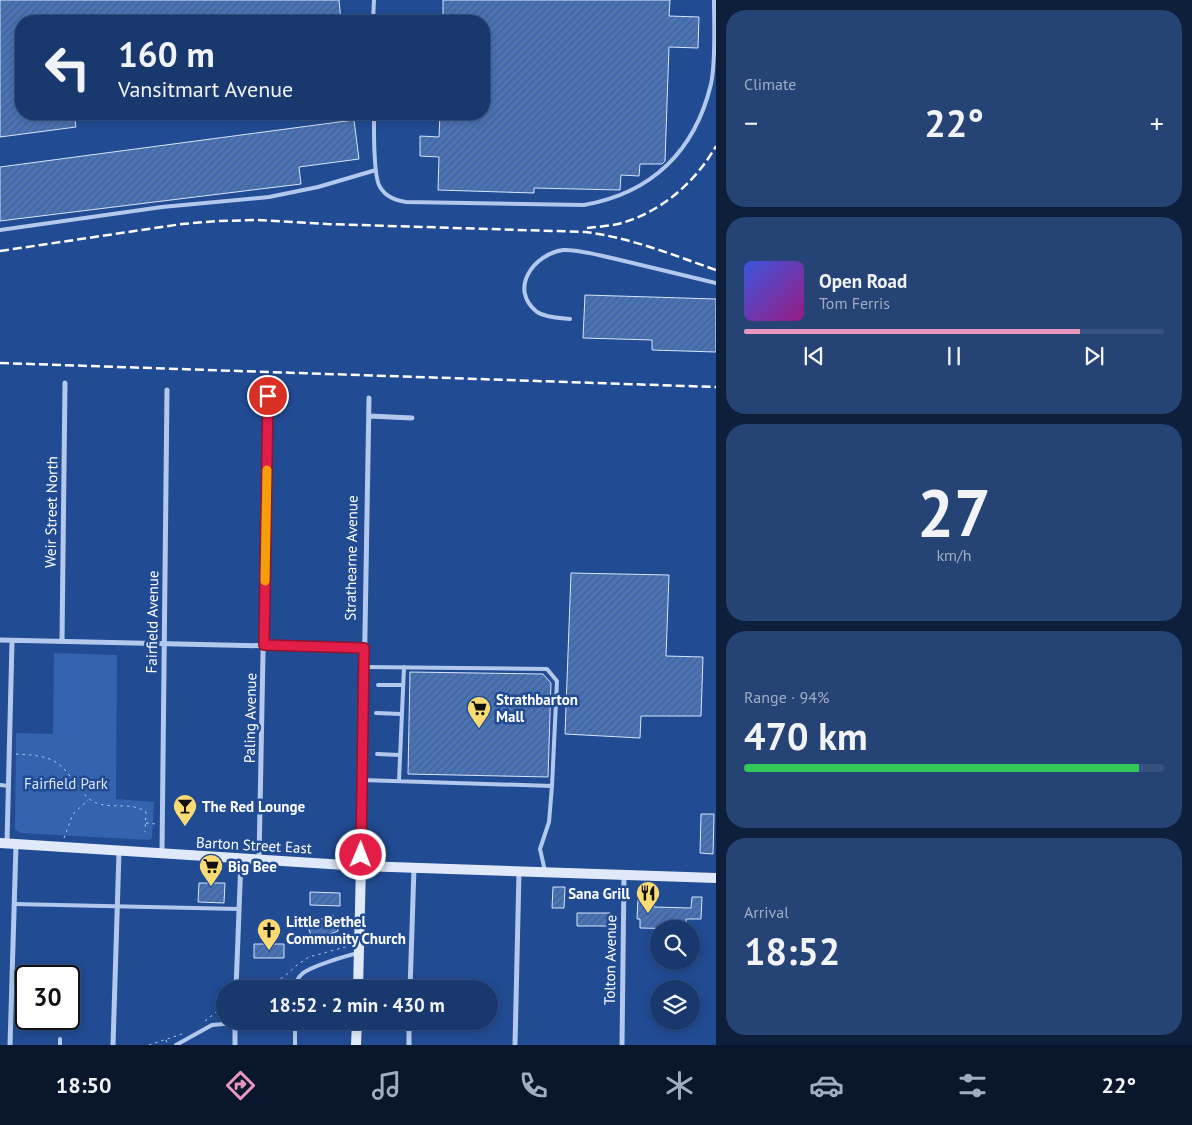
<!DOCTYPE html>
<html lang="en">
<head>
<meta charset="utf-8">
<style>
	body { margin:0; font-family:"PT Sans",sans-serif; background:#264376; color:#f1f3f6; height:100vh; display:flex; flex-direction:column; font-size:19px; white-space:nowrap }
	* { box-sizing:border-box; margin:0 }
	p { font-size:16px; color:#9facc2 }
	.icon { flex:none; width:28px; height:28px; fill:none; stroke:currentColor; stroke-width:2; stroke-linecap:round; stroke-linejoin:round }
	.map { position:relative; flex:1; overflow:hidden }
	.details { display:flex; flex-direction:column; gap:10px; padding:10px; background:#0e1f3c; width:476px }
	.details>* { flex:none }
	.top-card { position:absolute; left:15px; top:15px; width:475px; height:105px; border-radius:20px; box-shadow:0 2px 8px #0003,0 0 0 1px #375281; background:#19386e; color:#f1f3f6; overflow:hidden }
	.buttons { position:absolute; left:650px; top:920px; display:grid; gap:10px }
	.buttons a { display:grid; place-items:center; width:50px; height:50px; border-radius:50%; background:#19386e; box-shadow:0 2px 8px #0003,0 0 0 1px #375281; font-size:25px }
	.speed { position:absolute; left:15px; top:965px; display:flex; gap:10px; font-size:25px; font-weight:700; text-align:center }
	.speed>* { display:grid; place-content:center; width:65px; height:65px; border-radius:50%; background:#19386e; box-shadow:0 2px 8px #0003,0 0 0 1px #375281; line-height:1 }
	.speed .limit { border:2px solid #111; border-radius:8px; background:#fff; color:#111 }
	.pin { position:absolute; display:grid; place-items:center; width:42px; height:42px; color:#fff; margin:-21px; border:2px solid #fff; border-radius:50%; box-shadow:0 1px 5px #0007 }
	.me { position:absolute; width:55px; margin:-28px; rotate:1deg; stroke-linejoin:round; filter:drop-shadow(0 0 4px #0008) }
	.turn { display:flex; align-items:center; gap:18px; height:105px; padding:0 20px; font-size:22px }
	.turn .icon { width:65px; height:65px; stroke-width:2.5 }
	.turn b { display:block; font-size:35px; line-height:42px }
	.big { font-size:38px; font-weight:700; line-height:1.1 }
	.details .card { flex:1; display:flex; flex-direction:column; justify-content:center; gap:8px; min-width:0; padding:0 18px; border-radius:20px; background:#264376 }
	.details .dial { align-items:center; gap:0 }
	.dial b { font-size:65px; line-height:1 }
	.song { display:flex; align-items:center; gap:15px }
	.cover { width:60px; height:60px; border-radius:8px; background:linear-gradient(135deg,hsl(230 70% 55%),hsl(310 70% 35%)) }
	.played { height:5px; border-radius:2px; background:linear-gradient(90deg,#e797bd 80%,#375281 80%) }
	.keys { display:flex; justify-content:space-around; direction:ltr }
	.heat { display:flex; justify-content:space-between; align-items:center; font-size:28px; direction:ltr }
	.charge { height:8px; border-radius:4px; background:linear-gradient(90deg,#34c759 94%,#375281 0) }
	.trip { position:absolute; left:216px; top:980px; width:282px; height:50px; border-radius:25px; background:#19386e; box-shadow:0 2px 8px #0003,0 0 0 1px #375281; font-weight:700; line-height:50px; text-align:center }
	.menu { display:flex; height:80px; justify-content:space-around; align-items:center; background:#0a162c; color:#9facc2 }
	.menu .icon { width:35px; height:35px }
	.menu .current { color:#e797bd }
	.menu b { font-size:22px; color:#f1f3f6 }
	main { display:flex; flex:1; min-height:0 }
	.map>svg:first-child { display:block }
</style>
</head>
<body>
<main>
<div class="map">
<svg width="716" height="1045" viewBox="0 0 716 1045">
	<defs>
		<pattern id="building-hatch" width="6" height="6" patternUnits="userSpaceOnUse" patternTransform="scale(1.25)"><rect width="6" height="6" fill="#4974b9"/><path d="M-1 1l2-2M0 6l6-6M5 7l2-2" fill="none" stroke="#4a6082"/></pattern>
	</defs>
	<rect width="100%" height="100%" fill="#214b92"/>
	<!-- park -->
	<path fill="#3464af" d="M54 653 117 655 116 799 154 802 152 838 149 840 20 833 15 829 16 733 53 734Z"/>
	<!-- building -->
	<path fill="url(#building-hatch)" stroke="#d8e5fa" d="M0 0H339L341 21H21V114H74L76 127 0 137Z
		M443 0H670L669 16 699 17 698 48 669 47 665 161 662 164H640L639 176 621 175 620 190 534 188V193L438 190 439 157 420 156V136L439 137 440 114H484V21H443Z
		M354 120 359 159 299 167 301 184 0 221V167Z
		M585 295 716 299V352L652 350V340L583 338Z
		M571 573 669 575 666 656 703 657 701 716H641L640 738 565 734Z
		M410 672 543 674 551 683 548 777 408 774Z
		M701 814H714L713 854 700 853Z
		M199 883H225L224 903 198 902Z
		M553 887H565L564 908H552Z
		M310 892 340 893V906L310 905Z
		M692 897H702L701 919H686V929L640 928V919H637L638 898H654V907L691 908Z
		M577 913H610V926H577Z
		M333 915 338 928V931L313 941 307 924Z
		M254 944H284V958H254Z"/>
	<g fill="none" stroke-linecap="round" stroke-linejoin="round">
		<!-- path -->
		<path stroke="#b2c9ed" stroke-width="1" stroke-dasharray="2.5 4" stroke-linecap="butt" d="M16 754C32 755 51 755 63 768 69 774 74 782 80 789 84 794 88 799 94 802 111 810 131 801 146 812L145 832
			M68 790 75 784
			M146 823 156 824
			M64 838 73 814 88 800
			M264 989 285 976 297 965 309 957 349 946
			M205 1021 225 1005
			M166 1040 168 1045
			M149 1045 182 1034"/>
		<!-- lane -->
		<path stroke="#b2c9ed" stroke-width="4" d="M373 21 374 0
			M374 114C374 129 373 177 380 187 386 197 395 200 406 202L584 205C652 193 695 151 711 84 716 61 714 24 714 0
			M0 230 162 207 269 197 318 187 376 170
			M570 319C560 318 546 318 537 312 508 289 534 254 563 250 576 249 603 256 616 259 649 267 682 275 716 283
			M364 667 547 669 557 681 552 786
			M378 685H403
			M376 713 402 714
			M377 754 400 755
			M362 780 552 786 549 822 540 849 545 871
			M399 781 404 667
			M0 785 9 786
			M14 904 239 909
			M296 989C296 983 297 978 302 974 309 967 348 955 359 953
			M60 1039V1045
			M176 1045 212 1025 235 1023
			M295 1045V1021"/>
		<!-- street -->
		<path stroke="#b2c9ed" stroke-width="5" d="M369 416 412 418
			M0 640 364 648
			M62 641 65 383
			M7 843 12 641
			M162 854 167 390
			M259 860 268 396
			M361 866 369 398
			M236 989 241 859
			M410 989 414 868
			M10 1045 16 845
			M113 1045 119 852
			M235 1045V1021
			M409 1045V1021
			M515 1045 519 872
			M622 1045 624 876"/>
		<!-- secondary -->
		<path stroke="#dfe9fa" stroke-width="10" d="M0 843 361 866 716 878
			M358 989 361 866
			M356 1045 357 1021"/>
		<!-- rail -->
		<path stroke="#fff" stroke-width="2.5" stroke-dasharray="9 4" stroke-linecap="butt" d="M587 228C597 227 608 226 618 224 660 213 695 183 716 146
			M0 251 182 224 217 221 257 220 327 224 586 232C631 238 673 255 716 270
			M0 363 716 387"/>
	</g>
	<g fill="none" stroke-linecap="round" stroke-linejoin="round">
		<!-- route casing -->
		<g stroke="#92132f" stroke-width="12">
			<path id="route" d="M268 396 264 645 364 648 361 855"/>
		</g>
		<!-- route -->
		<use href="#route" stroke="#e11d48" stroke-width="9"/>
		<!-- slow -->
		<path stroke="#f59e0b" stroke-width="9" d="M265 581 267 470"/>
	</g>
	<!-- icons -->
	<defs>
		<g id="supermarket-pin" transform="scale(1.25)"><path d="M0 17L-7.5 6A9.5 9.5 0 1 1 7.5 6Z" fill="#fadb73" stroke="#214b92"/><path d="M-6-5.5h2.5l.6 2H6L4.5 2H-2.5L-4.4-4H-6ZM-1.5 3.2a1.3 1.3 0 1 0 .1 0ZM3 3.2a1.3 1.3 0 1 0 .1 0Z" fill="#111"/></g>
		<g id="bar-pin" transform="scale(1.25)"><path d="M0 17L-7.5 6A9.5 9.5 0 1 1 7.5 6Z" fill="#fadb73" stroke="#214b92"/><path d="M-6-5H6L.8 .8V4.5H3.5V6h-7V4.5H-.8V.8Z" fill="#111"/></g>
		<g id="restaurant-pin" transform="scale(1.25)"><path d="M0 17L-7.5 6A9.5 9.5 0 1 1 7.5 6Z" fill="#fadb73" stroke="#214b92"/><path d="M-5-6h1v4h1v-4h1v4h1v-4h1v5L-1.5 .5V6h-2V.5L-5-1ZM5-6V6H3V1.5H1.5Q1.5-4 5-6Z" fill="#111"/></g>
		<g id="church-pin" transform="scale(1.25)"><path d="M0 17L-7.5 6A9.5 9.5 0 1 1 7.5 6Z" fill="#fadb73" stroke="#214b92"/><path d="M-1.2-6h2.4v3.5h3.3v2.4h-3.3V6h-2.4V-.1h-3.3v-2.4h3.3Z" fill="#111"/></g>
	</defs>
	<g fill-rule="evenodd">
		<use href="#supermarket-pin" x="479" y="708"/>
		<use href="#bar-pin" x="185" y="806"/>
		<use href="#supermarket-pin" x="211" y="866"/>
		<use href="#restaurant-pin" x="648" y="893"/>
		<use href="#church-pin" x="269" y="930"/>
	</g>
	<g text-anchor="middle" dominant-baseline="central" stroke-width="5" stroke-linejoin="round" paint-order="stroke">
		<!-- street labels -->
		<g font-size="15" fill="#fff" stroke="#214b92">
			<text transform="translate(51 512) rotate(-89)">Weir Street North</text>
			<text transform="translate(351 558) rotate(-89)">Strathearne Avenue</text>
			<text transform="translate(152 622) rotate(-89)">Fairfield Avenue</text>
			<text transform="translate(250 718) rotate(-89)">Paling Avenue</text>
			<text transform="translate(254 845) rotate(3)">Barton Street East</text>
			<text transform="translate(610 960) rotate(-89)">Tolton Avenue</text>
		</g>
		<!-- poi labels -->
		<g font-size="15" font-weight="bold" fill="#fff" stroke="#214b92" text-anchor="start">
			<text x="496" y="699">Strathbarton<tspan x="496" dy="17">Mall</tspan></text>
			<text x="202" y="806">The Red Lounge</text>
			<text x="228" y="866">Big Bee</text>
			<text x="630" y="893" text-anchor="end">Sana Grill</text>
			<text x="286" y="921">Little Bethel<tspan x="286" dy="17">Community Church</tspan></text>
		</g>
		<!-- park labels -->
		<g font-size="15" fill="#d8e5fa" stroke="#214b92">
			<text x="66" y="783">Fairfield Park</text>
		</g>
	</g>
</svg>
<div class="buttons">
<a><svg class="icon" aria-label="search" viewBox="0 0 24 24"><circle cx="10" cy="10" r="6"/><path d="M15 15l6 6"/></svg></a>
<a><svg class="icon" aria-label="layers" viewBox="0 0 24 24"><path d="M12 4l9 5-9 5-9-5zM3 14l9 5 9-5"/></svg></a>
</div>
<div class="speed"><div class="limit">30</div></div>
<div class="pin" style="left:268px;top:396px;background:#d93025"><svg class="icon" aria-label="arrive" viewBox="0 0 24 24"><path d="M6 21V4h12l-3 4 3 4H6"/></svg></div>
<svg class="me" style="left:361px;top:855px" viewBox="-20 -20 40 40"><circle r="17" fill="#e11d48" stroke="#fff" stroke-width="3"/><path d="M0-11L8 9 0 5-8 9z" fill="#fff"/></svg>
<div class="trip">18:52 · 2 min · 430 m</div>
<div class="top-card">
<div class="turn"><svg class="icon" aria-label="left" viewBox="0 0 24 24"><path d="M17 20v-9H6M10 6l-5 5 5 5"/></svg><div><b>160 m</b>Vansitmart Avenue</div></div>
</div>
</div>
<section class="details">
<div class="card"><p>Climate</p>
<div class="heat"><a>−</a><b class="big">22°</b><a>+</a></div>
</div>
<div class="card">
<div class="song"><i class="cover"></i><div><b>Open Road</b><p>Tom Ferris</p></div></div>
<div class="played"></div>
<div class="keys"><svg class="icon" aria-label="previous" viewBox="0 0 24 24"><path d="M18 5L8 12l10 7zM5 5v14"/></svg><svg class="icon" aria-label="pause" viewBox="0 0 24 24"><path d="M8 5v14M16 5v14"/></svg><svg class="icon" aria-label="next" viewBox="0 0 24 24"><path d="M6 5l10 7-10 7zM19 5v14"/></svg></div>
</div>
<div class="card dial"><b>27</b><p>km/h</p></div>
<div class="card"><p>Range · 94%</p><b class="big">470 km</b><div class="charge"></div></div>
<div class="card"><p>Arrival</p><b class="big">18:52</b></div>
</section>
</main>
<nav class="menu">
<b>18:50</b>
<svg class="icon current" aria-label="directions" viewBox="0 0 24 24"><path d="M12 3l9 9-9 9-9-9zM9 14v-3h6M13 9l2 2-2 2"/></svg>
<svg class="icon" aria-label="music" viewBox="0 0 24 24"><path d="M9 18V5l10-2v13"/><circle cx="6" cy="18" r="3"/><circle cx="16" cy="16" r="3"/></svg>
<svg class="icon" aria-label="phone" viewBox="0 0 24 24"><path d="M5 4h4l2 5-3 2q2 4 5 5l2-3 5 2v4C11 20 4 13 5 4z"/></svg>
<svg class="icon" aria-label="climate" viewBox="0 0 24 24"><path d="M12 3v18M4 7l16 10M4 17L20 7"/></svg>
<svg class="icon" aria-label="car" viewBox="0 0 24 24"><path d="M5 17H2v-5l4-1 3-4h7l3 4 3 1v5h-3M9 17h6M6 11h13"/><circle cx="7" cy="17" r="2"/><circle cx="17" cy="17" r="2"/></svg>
<svg class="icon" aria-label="filters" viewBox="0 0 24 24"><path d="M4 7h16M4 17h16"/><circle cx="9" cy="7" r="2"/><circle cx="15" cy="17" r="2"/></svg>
<b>22°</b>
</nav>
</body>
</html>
